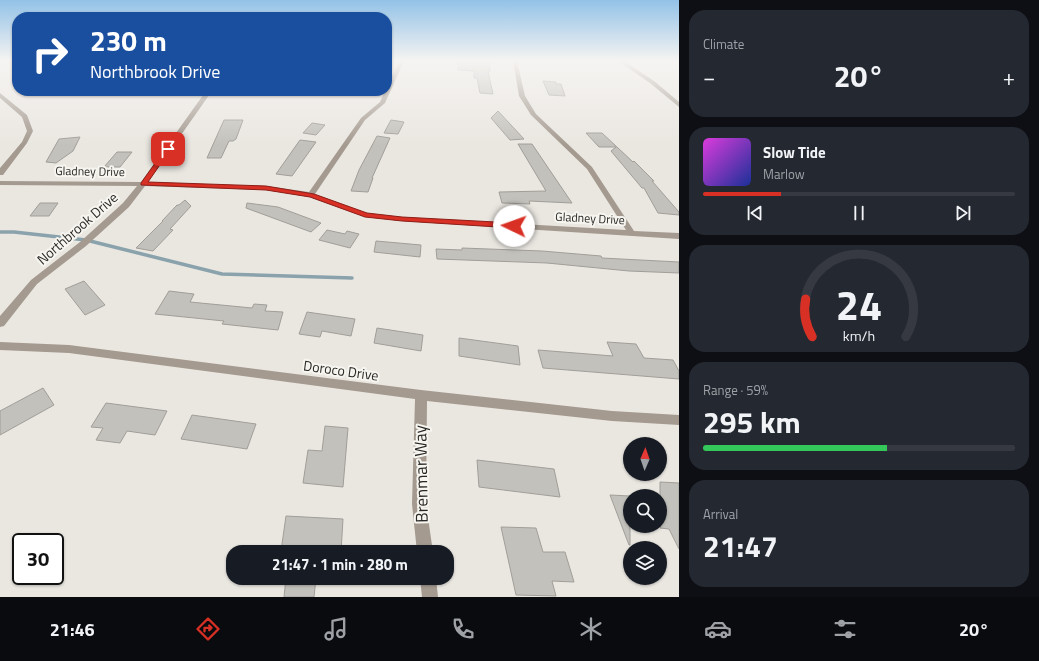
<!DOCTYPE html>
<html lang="en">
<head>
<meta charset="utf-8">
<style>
	body { margin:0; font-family:"Titillium Web",sans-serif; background:#242831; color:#f1f3f6; height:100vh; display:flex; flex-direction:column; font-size:15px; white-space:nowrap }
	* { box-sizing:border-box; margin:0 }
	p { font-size:13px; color:#9ea1a6 }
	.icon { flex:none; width:22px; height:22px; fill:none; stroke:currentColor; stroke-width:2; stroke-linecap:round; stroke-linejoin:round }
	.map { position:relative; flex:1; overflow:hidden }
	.details { display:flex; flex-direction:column; gap:10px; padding:10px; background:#0d0f14; width:360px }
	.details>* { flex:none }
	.top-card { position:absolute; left:12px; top:12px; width:380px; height:84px; border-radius:16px; box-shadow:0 1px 3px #0004; background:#1a4fa0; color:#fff; overflow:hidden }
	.needle { width:26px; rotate:2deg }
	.controls { position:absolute; left:623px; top:437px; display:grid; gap:8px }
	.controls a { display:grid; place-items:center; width:44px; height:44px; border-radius:50%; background:#171b24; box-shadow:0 1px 3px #0004; font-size:20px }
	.speed { position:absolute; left:12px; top:533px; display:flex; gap:8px; font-size:20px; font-weight:700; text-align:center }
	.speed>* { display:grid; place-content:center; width:52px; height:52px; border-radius:50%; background:#171b24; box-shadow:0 1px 3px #0004; line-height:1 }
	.speed .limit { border:2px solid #111; border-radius:6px; background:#fff; color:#111 }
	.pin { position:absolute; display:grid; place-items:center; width:34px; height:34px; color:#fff; margin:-17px; border-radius:8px; box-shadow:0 2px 6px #0006 }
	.me { position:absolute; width:44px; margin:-22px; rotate:273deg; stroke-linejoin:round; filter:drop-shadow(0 0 3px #0008) }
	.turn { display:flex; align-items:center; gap:14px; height:84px; padding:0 12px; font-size:18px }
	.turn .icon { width:52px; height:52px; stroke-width:2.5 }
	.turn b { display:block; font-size:28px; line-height:34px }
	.big { font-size:30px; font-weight:700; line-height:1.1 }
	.details .tile { flex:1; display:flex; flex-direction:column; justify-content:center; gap:6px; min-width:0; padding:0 14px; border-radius:16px; background:#242831 }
	.details .dial { align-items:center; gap:0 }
	.dial svg { height:104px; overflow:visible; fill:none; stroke:#363941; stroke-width:7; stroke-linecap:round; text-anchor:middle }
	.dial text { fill:#f1f3f6; stroke:none }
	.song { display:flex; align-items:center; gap:12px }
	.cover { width:48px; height:48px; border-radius:6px; background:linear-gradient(135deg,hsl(300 70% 55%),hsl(230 70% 35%)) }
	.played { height:4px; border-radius:2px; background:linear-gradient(90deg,#d93025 25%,#363941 25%) }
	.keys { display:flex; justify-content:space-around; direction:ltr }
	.heat { display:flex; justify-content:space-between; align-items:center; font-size:22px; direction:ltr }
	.charge { height:6px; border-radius:3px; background:linear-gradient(90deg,#34c759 59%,#363941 0) }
	.trip { position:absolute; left:226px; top:545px; width:228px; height:40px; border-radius:16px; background:#171b24; box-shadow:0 1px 3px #0004; font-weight:700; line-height:40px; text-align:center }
	.menu { display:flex; height:64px; justify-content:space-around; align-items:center; background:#090b0e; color:#9ea1a6 }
	.menu .icon { width:28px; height:28px }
	.menu .on { color:#d93025 }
	.menu b { font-size:18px; color:#f1f3f6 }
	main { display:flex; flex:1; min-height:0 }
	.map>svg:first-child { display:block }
</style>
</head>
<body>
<main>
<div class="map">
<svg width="679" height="597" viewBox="0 0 679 597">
	<rect width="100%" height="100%" fill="#eae7e1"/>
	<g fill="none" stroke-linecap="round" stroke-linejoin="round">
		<!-- stream -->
		<path stroke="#8aa2ac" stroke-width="3.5" d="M0 232H14L86 240 222 274 352 278"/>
	</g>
	<!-- building -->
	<path fill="#c3c1bb" stroke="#a19e99" d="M458 61H489L490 72H488L493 94 480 93 477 78H474V71L458 70Z
		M543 81 556 82V84H561L565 96 549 95Z
		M498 111 524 139 510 140 491 118Z
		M224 120H243L236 139 233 141H229L221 158H207Z
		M391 120 404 122 398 134 384 133Z
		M312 123 325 125 316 135 303 133Z
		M586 133H602L633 162 634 161 654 181H652L679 212V215L658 213 644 188H642L611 151 616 147H599Z
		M377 136 390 138 372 178H373L368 192 351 191 359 170Z
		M80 137 73 151 56 163 46 162 59 139Z
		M300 140 316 142 292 176 276 174Z
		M518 144H532L572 203 529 201 530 204 502 203 499 192 546 191Z
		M117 152H132L120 167H104Z
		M185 200 191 206 170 229 173 230 153 251 136 248 163 221H162L177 205H179Z
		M40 203H58L49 216H30Z
		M247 203 278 207 321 223 311 232 246 208Z
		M327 230 345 234 347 231 359 234 350 248 319 240Z
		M376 241 421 245 420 257 374 252Z
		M462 248 542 251 601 256 602 258 679 262V273L629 271 547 263 437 259 436 249 462 250Z
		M84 281 105 305 85 315 65 289Z
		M169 291 194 294 190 302 252 308 254 304 267 305 265 311 283 312 278 330 222 324 224 321 155 314Z
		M307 312 355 319 351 336 322 331 320 337 299 334Z
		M377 328 423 335 421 351 374 343Z
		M459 338 518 346 520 365 459 356Z
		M607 342 636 344 644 358 673 360 679 371V379L543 368 538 350 613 356Z
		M43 388 54 405 0 435V411Z
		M106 403 167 411 155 435 127 431 120 443 96 440 103 428 91 427Z
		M192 415 256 424 247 449 181 439Z
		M325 426 348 428 343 487 303 483 308 450 322 451Z
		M477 460 554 469 560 497 479 487Z
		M660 482 679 483V549L669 529 660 528Z
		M610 495 630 496V545H629Z
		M286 516 343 519 341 552 281 551Z
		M501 527 536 528 543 552H565L574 582 552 581 556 596 516 595Z
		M286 578H316L314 597H284Z"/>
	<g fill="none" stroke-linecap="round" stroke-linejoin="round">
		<!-- minor -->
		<path fill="#a49a90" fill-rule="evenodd" d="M399 61H404L385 103 365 120 315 194 366 213 402 217 626 230 587 169 531 115 519 96 513 61H517L525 96 536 114 592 167 634 231 679 233V239L402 221 365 217 309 197 266 190 145 186 129 207 86 246 37 284 4 326 0 327V316L31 280 80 242 123 203 137 186 0 185V181L141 182 206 91H212L148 182 266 186 309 192 361 118 380 102 385 91H387V87Z
			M618 61H624L654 81 679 102V107L650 83Z
			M0 93 27 115 33 131 27 143 3 175H0V168L22 142 27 131 22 117 0 98Z
			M0 342 69 345 421 390 612 411 679 415V425L612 421 427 401 426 504 433 552H417L412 504 415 399 69 353 0 350Z
			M420 578H436L438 597H422Z"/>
	</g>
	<!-- sky -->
	<linearGradient id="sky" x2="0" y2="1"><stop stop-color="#93c2e7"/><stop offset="0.42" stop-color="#f6f4f2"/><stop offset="1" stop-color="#f6f4f2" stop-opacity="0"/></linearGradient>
	<rect width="679" height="145" fill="url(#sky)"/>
	<!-- route -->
	<path fill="#d93025" stroke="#8d1f18" d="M168 147 171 149 148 182 266 186 314 194 367 213 402 217 514 223 518 226 514 228 402 221 365 217 310 197 266 190 141 185V183L166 148Z"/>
	<g text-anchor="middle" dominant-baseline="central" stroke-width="4" stroke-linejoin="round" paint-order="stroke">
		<!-- far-street labels -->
		<g font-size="12" fill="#292826" stroke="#f7f5ef">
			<text transform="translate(90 171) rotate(1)">Gladney Drive</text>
			<text transform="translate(590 218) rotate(3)">Gladney Drive</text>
		</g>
		<!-- street labels -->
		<g font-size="14" fill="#292826" stroke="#f7f5ef">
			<text transform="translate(77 228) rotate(-41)">Northbrook Drive</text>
			<text transform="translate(341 370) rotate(8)">Doroco Drive</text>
		</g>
		<!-- near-street labels -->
		<g font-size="17" fill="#292826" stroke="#f7f5ef">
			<text transform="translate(421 474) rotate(-91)">Brenmar Way</text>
		</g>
	</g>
</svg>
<div class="controls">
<a><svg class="needle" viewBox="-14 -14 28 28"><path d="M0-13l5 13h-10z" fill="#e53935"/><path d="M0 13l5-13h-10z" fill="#9ea1a6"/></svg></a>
<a><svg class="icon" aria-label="search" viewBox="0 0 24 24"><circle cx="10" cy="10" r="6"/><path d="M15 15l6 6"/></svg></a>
<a><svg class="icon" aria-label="layers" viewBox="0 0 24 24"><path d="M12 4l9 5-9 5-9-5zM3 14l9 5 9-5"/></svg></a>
</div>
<div class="speed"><div class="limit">30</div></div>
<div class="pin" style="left:168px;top:149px;background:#d93025"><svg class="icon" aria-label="arrive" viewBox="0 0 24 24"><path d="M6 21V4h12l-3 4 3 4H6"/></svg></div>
<svg class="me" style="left:514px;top:226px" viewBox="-20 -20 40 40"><circle r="19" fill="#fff"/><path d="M0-13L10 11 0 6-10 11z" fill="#d93025"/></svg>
<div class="trip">21:47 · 1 min · 280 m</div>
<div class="top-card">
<div class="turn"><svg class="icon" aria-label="right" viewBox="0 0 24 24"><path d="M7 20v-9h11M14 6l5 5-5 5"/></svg><div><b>230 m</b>Northbrook Drive</div></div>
</div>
</div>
<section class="details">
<div class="tile"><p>Climate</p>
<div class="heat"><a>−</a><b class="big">20°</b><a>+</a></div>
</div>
<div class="tile">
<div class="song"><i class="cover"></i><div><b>Slow Tide</b><p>Marlow</p></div></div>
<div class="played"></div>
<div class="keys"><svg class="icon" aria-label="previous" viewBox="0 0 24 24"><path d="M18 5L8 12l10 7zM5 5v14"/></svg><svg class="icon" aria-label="pause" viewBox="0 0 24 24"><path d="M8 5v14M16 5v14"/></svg><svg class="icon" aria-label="next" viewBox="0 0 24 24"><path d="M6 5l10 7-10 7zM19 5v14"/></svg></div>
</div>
<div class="tile dial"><svg viewBox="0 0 100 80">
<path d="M14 69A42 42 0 1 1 86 69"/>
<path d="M14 69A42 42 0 0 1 9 40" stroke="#d93025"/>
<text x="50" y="56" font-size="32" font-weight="700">24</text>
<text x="50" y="72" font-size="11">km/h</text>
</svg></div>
<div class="tile"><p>Range · 59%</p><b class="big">295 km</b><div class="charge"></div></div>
<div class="tile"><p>Arrival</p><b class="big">21:47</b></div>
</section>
</main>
<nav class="menu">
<b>21:46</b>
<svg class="icon on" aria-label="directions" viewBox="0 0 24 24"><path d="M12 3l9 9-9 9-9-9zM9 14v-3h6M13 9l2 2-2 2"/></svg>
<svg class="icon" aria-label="music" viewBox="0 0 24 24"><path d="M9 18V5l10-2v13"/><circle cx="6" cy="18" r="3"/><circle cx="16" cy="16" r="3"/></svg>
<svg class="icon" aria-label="phone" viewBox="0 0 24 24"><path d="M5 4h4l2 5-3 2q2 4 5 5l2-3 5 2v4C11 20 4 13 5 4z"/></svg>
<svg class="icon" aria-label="climate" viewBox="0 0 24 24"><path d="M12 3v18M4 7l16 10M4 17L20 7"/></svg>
<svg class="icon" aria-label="car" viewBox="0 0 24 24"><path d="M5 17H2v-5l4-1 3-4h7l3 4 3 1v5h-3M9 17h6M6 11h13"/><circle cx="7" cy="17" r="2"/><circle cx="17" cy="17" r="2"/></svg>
<svg class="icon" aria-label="filters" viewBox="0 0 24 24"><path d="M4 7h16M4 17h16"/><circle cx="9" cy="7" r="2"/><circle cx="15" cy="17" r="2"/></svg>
<b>20°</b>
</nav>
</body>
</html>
